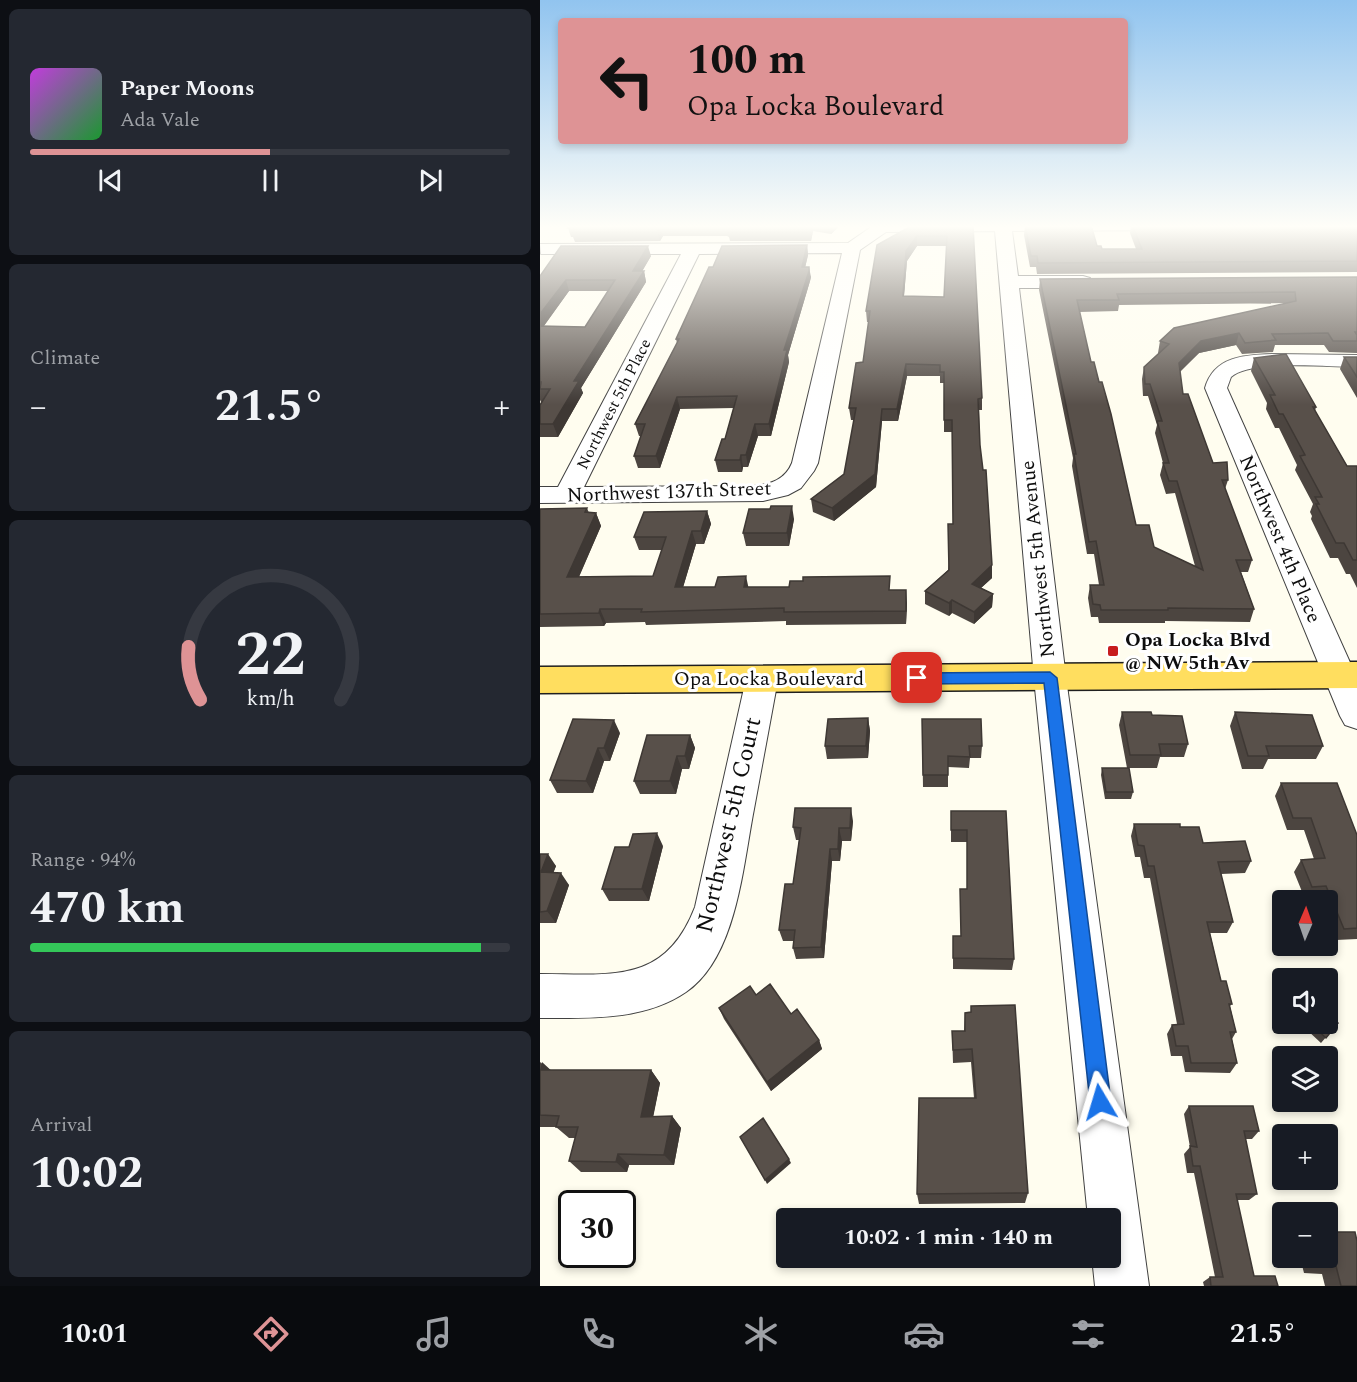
<!DOCTYPE html>
<html lang="en">
<head>
<meta charset="utf-8">
<style>
	body { margin:0; font-family:Spectral,serif; background:#242831; color:#f1f3f6; height:100vh; display:flex; flex-direction:column; font-size:22px; white-space:nowrap }
	* { box-sizing:border-box; margin:0 }
	p { font-size:20px; color:#9ea1a6 }
	.icon { flex:none; width:33px; height:33px; fill:none; stroke:currentColor; stroke-width:2; stroke-linecap:round; stroke-linejoin:round }
	.map { position:relative; flex:1; overflow:hidden }
	.drawer { display:flex; flex-direction:column; gap:9px; padding:9px; background:#0d0f14; width:540px }
	.drawer>* { flex:none }
	.hud { position:absolute; left:18px; top:18px; width:570px; height:126px; border-radius:6px; box-shadow:0 3px 9px #0003; background:#de9395; color:#111; overflow:hidden }
	.needle { width:39px; rotate:2deg }
	.buttons { position:absolute; left:732px; top:890px; display:grid; gap:12px }
	.buttons a { display:grid; place-items:center; width:66px; height:66px; border-radius:6px; background:#171b24; box-shadow:0 3px 9px #0003; font-size:30px }
	.speed { position:absolute; left:18px; top:1190px; display:flex; gap:12px; font-size:30px; font-weight:700; text-align:center }
	.speed>* { display:grid; place-content:center; width:78px; height:78px; border-radius:50%; background:#171b24; box-shadow:0 3px 9px #0003; line-height:1 }
	.speed .limit { border:3px solid #111; border-radius:9px; background:#fff; color:#111 }
	.pin { position:absolute; display:grid; place-items:center; width:51px; height:51px; color:#fff; margin:-26px; border-radius:12px; box-shadow:0 3px 9px #0006 }
	.me { position:absolute; width:66px; margin:-33px; rotate:353deg; stroke-linejoin:round; filter:drop-shadow(0 0 4px #0008) }
	.turn { display:flex; align-items:center; gap:21px; height:126px; padding:0 30px; font-size:27px }
	.turn .icon { width:78px; height:78px; stroke-width:2.5 }
	.turn b { display:block; font-size:42px; line-height:51px }
	.big { font-size:45px; font-weight:700; line-height:1.1 }
	.drawer .card { flex:1; display:flex; flex-direction:column; justify-content:center; gap:9px; min-width:0; padding:0 21px; border-radius:9px; background:#242831 }
	.drawer .dial { align-items:center; gap:0 }
	.dial svg { height:156px; overflow:visible; fill:none; stroke:#363941; stroke-width:7; stroke-linecap:round; text-anchor:middle }
	.dial text { fill:#f1f3f6; stroke:none }
	.song { display:flex; align-items:center; gap:18px }
	.cover { width:72px; height:72px; border-radius:9px; background:linear-gradient(135deg,hsl(290 70% 55%),hsl(130 70% 35%)) }
	.played { height:6px; border-radius:3px; background:linear-gradient(90deg,#de9395 50%,#363941 50%) }
	.keys { display:flex; justify-content:space-around; direction:ltr }
	.heat { display:flex; justify-content:space-between; align-items:center; font-size:33px; direction:ltr }
	.charge { height:9px; border-radius:4px; background:linear-gradient(90deg,#34c759 94%,#363941 0) }
	.trip { position:absolute; left:236px; top:1208px; width:345px; height:60px; border-radius:6px; background:#171b24; box-shadow:0 3px 9px #0003; font-weight:700; line-height:60px; text-align:center }
	.menu { display:flex; height:96px; justify-content:space-around; align-items:center; background:#090b0e; color:#9ea1a6 }
	.menu .icon { width:42px; height:42px }
	.menu .active { color:#de9395 }
	.menu b { font-size:27px; color:#f1f3f6 }
	main { display:flex; flex:1; min-height:0 }
	.map>svg:first-child { display:block }
</style>
</head>
<body>
<main>
<section class="drawer">
<div class="card">
<div class="song"><i class="cover"></i><div><b>Paper Moons</b><p>Ada Vale</p></div></div>
<div class="played"></div>
<div class="keys"><svg class="icon" aria-label="previous" viewBox="0 0 24 24"><path d="M18 5L8 12l10 7zM5 5v14"/></svg><svg class="icon" aria-label="pause" viewBox="0 0 24 24"><path d="M8 5v14M16 5v14"/></svg><svg class="icon" aria-label="next" viewBox="0 0 24 24"><path d="M6 5l10 7-10 7zM19 5v14"/></svg></div>
</div>
<div class="card"><p>Climate</p>
<div class="heat"><a>−</a><b class="big">21.5°</b><a>+</a></div>
</div>
<div class="card dial"><svg viewBox="0 0 100 80">
<path d="M14 69A42 42 0 1 1 86 69"/>
<path d="M14 69A42 42 0 0 1 8 42" stroke="#de9395"/>
<text x="50" y="56" font-size="32" font-weight="700">22</text>
<text x="50" y="72" font-size="11">km/h</text>
</svg></div>
<div class="card"><p>Range · 94%</p><b class="big">470 km</b><div class="charge"></div></div>
<div class="card"><p>Arrival</p><b class="big">10:02</b></div>
</section>
<div class="map">
<svg width="817" height="1286" viewBox="0 0 817 1286">
	<rect width="100%" height="100%" fill="#fffdef"/>
	<g fill="none" stroke-linecap="round" stroke-linejoin="round">
		<!-- minor casing -->
		<g stroke="#414141" stroke-width="2">
			<path id="minor" d="M334 225H643L635 230 472 231 478 276H543L550 278 552 282 550 286 543 288H479L526 678 609 1286H555L552 1257H570V1218H548L494 678 455 231 346 232 320 250 278 463 274 471 261 488 248 495 223 501 0 503V487H18L141 254H1L0 244 308 243ZM302 253 252 463C245 480 231 484 214 486L44 487 159 254Z
				M733 354 817 355V367C790 367 710 359 691 377L687 388 817 678V729L805 725 800 716 665 388C674 356 705 355 733 354Z
				M222 667 234 670 238 679C230 722 222 766 214 809 203 865 197 957 146 992 104 1021 48 1018 0 1018V974C71 974 125 985 155 907L206 679 210 670Z"/>
		</g>
		<!-- major casing -->
		<g stroke="#1f1f1f" stroke-width="3">
			<path id="major" d="M817 662V688L0 693V667Z"/>
		</g>
		<!-- minor -->
		<use href="#minor" fill="#fff" fill-rule="evenodd"/>
		<!-- major -->
		<use href="#major" fill="#ffde5f" fill-rule="evenodd"/>
	</g>
	<!-- wall -->
	<path fill="#4c4540" fill-rule="evenodd" d="M31 225H301L291 234 273 231 271 241H190L189 237 187 236H123L120 241 35 242 33 237H31L28 228Z
		M373 225H433L442 398V410H439L440 445 452 565V578L441 588 453 594 452 607 434 624 412 613 409 616 385 604V591L408 570 413 524 412 432H404V383H400V376H367L358 421H342L336 487 294 521 273 512 271 499 304 474 314 420H311L309 408 323 362 329 322H327L326 311ZM377 246H407L404 297 364 296 367 261Z
		M485 225 557 246 562 249H596L590 233 591 225H817V272L497 274 496 267H490L484 235Z
		M267 245 268 255 265 267 271 277 270 281 248 355 249 362 231 436H218L208 467H203L202 472H178L175 460 185 439 194 408 140 409 120 468H98L94 456 101 436H99L95 424 137 343 136 339 173 267Z
		M111 256 102 271H104L106 282 41 388 43 393 18 437H0V405L2 402H1L0 400V276ZM29 291H68L45 327 4 326Z
		M817 277V353L789 352 784 345H735L733 352 702 354 696 345 659 353 640 372 643 394 673 463 688 480 685 489 712 560 708 572H701L714 609 710 622 625 621V623H559L558 617H551L548 598 550 585H559L554 554H547L532 466 533 458 499 290 500 279ZM748 303 620 341 618 353H619L604 367 602 379 603 396H608L617 425 615 433 623 463 620 475 626 494 635 493 655 566 614 547 596 525 551 362 539 312 578 311 579 305Z
		M804 357H817V398L800 369Z
		M714 358 776 407 775 411 807 466H817V588L810 574H806L798 558H790L771 519 772 516 770 512 773 504 755 470 757 465 739 428H735L726 409 727 403 711 371Z
		M47 508 49 513H56L61 526 39 577 113 576 122 550H99L94 537 167 511 171 524 164 544H156L143 587H209L350 590 367 603 366 624 246 625V621L106 625 105 622 66 623 64 626 0 627V509Z
		M230 509 254 519 249 546H206L203 533Z
		M582 712 612 715 648 744 644 757H620L617 768H587L579 725Z
		M695 712 783 746 776 759H728L723 769H702L690 726Z
		M328 718 330 731 328 758 287 759 285 746Z
		M382 719 442 746 441 758H430L429 768 408 767V787H383Z
		M80 733 70 761H64L53 793H17L10 780Z
		M150 735 155 748 149 769H142L136 794H100L94 781Z
		M562 768 593 792 591 799H565L561 775Z
		M741 783 817 835V939L796 940 788 920V900H779V898L765 899 754 872 761 860 774 859 764 830H747L735 796Z
		M411 811H466L474 959 472 970 413 969V936H421L427 889V842H411Z
		M313 821 311 841H302L300 861H292L284 958 256 959 253 948V941H243L239 930 253 884 259 840H256L253 827Z
		M594 824 640 827 663 843 711 861 705 873 681 874 693 922 687 933H670L681 981 692 1004 690 1006 696 1032 692 1039 697 1063 690 1073 645 1072 642 1056H631L627 1034 632 1025 637 1024 610 878H604L600 857H595L591 836Z
		M123 846 109 901H69L62 889Z
		M0 854 16 866 13 873 29 885 16 923H0Z
		M216 995 251 1014 279 1040 282 1049 231 1091 184 1019 179 1008Z
		M425 1013 488 1193 485 1203 379 1204 377 1194 434 1098 431 1062 413 1063 412 1031H424Z
		M771 1023H798L781 1043 766 1029Z
		M0 1062 10 1070H111L120 1083 113 1116H132L141 1128 134 1165H89L87 1172H41L29 1161 35 1138H29L16 1127H0Z
		M649 1106 719 1131 712 1139H705L717 1194 709 1200H697L714 1276 738 1286H664L663 1282 670 1277H675L654 1173H647L644 1154 650 1147 644 1114Z
		M796 1232 817 1286H785L782 1274 764 1273 760 1257H788Z"/>
	<!-- shaded-wall -->
	<path fill="#3e3834" d="M272 225H273V231L271 241 270 232Z
		M290 225H301L291 234Z
		M120 227 123 236 120 241 117 232Z
		M377 236V246L367 261 363 307V296L366 251Z
		M267 245 268 255 263 277 262 267Z
		M108 246 111 256 96 282 93 271Z
		M269 267 271 277 270 281 248 355 249 362 231 436 229 424 244 350Z
		M104 271 106 282 41 388 43 393 18 437 13 424 34 381Z
		M26 280 29 291 0 331V314Z
		M699 333 696 345 659 353 636 375 639 363 661 341Z
		M366 364 367 376 358 421 357 409Z
		M137 397 140 409 120 468 116 456Z
		M342 409V421L336 487 294 521 292 508Z
		M215 424 218 436 208 467 206 455Z
		M201 455 203 467 202 472 200 460Z
		M252 506 254 519 249 546 247 533Z
		M167 511 171 524 164 544 161 531Z
		M56 513 61 526 33 590 27 577Z
		M152 531 156 544 139 601 135 587Z
		M452 565V578L432 596V584Z
		M206 576 209 590 204 587Z
		M366 590 367 603 366 624Z
		M453 594 452 607 434 624V612Z
		M412 600V613L409 616V603Z
		M60 609 66 623 64 626 59 613Z
		M328 718 330 731 328 758 326 746Z
		M74 720 80 733 70 761 64 748Z
		M150 735 155 748 149 769 145 756Z
		M58 748 64 761 53 793 46 781Z
		M137 756 142 769 136 794 130 781Z
		M311 808 313 821 311 841 310 828Z
		M299 828 302 841 300 861 298 849Z
		M117 833 123 846 109 901 102 889Z
		M290 849 292 861 284 958 281 947Z
		M8 854 16 866 9 884 1 872Z
		M21 873 29 885 16 923 7 911Z
		M279 1040 282 1049 231 1091 227 1082Z
		M2 1062 15 1074 0 1071Z
		M111 1070 120 1083 111 1128 101 1117Z
		M132 1116 141 1128 134 1165 124 1155Z
		M78 1154 89 1165 87 1172 76 1162Z
		M249 1159 251 1163 227 1184 225 1180Z"/>
	<!-- building -->
	<path fill="#58504a" stroke="#3e3834" stroke-width="1.5" fill-rule="evenodd" d="M31 225H272L270 232H188L190 228 185 227H120L117 232H32L35 228H28Z
		M373 225H433L442 398 438 399 440 445 443 470H446L452 565 432 584 453 594 434 612 412 600 409 603 385 591 409 570 408 524H413L412 420H404V372H400V365L366 364 357 409H342L335 474 292 508 271 499 304 474 316 408H309L316 363 323 362 330 311H326L337 245ZM377 236H407L404 297 363 296 366 251Z
		M485 225H551L557 246H561L562 249H602L592 225H817V261L498 263 497 256H491Z
		M267 245 262 267H269V271L244 350H247L229 424H215L206 455H201L200 460H175L182 439H185L197 396 137 397 116 456H94L105 424H95L139 339H136L169 267H173L182 246Z
		M21 246H108L93 271H104L34 381H39L13 424H0V405L10 389H0L1 382H0V326L45 327 75 280H26L0 314V276Z
		M817 277V332H815L817 335V341H793L788 333 732 334 736 340 705 343 699 333 661 341 639 363 643 394H648L673 463 687 462 688 480H682L712 560H696L714 609 628 608V610H561L560 605 553 604 550 585H564L556 541 549 542 534 454H536L500 279ZM755 292 756 301 634 328 620 341 629 344 604 367 605 384H610L622 421H617L629 463H623L629 481H637L663 570 614 547 609 525H596L571 414 562 382H559L554 362H551L537 300H579L577 294Z
		M746 354 776 407H773L807 466H817V560H813L804 543H796L776 504H779L775 497H782L760 456 765 455 743 414H739L730 395H735L714 358Z
		M804 357H817V377Z
		M231 506H252L247 533H203L209 509H230Z
		M47 508 45 512 56 513 27 577 113 576 126 537H94L104 512 167 511 161 531H152L135 587H175L178 577 206 576 204 587H249L250 581H263V577L350 576 349 590H366V611L244 612V608L101 612 102 609H60L59 613 0 614V509Z
		M582 712H611L612 715 642 716 648 744H619L621 755H590Z
		M695 712 772 715 783 746H726L729 756H708Z
		M328 718 326 746H285L288 719Z
		M33 719 74 720 64 748H58L46 781 10 780Z
		M382 719H441L442 746H429L430 757 408 756V775H383Z
		M107 735H150L145 756H137L130 781H94Z
		M562 768H589L593 792H566Z
		M741 783H797L817 835V928L804 929 786 886 772 887 761 860 785 858 771 818H753Z
		M255 808H311L310 828H299L298 849H290L281 947 253 948 255 930H239L245 884H253L261 828 253 827Z
		M411 811H466L474 959 413 958V936H421L420 889H427V830H411Z
		M594 824H640V827H659L663 843 705 841 711 861 678 862 693 922H667L681 981H686L692 1004H689L696 1032H690L697 1063H651L648 1046H636L632 1025 644 1024 614 866H608L604 846 598 845Z
		M117 833 102 889H62L75 847H89L93 834Z
		M0 854H8L1 872 21 873 7 911 0 912Z
		M230 984 251 1014 257 1009 279 1040 227 1082 179 1008 210 986 216 995Z
		M475 1005 488 1193 377 1194 379 1098H436L432 1049 413 1050 412 1031H425V1013L431 1012V1006Z
		M788 1014 798 1023 786 1038 771 1024 788 1023Z
		M0 1070H111L101 1117 132 1116 124 1155 78 1154 76 1162 29 1161 38 1127H16L19 1116 0 1115Z
		M649 1106H713L719 1131H704L717 1194H696L714 1276H735L738 1286H671L670 1277H683L660 1166H653L650 1146 657 1147Z
		M223 1118 249 1159 225 1180 200 1137Z
		M788 1223H793L796 1232H815L817 1241V1286H801L796 1266H777L775 1257H788Z"/>
	<!-- sky -->
	<linearGradient id="sky" x2="0" y2="1"><stop stop-color="#91c4ef"/><stop offset="0.56" stop-color="#fffef8"/><stop offset="1" stop-color="#fffef8" stop-opacity="0"/></linearGradient>
	<rect width="817" height="405" fill="url(#sky)"/>
	<!-- route -->
	<path fill="#1a73e8" stroke="#114b97" stroke-width="1.5" d="M510 672 517 678 571 1102 568 1109 560 1112 553 1109 550 1102 504 683 377 684 370 678 377 673Z"/>
	<!-- markers -->
	<rect fill="#c71d1f" stroke="#fff" stroke-width="2" x="567" y="645" width="12" height="12" rx="3"/>
	<g text-anchor="middle" dominant-baseline="central" stroke-width="6" stroke-linejoin="round" paint-order="stroke">
		<!-- far-street labels -->
		<g font-size="16" fill="#0e0e0e" stroke="#fff">
			<text transform="translate(74 404) rotate(-63)">Northwest 5th Place</text>
		</g>
		<!-- street labels -->
		<g font-size="20" fill="#0e0e0e" stroke="#fff">
			<text transform="translate(129 492) rotate(-2)">Northwest 137th Street</text>
			<text transform="translate(740 539) rotate(67)">Northwest 4th Place</text>
			<text transform="translate(498 559) rotate(-96)">Northwest 5th Avenue</text>
			<text x="229" y="679">Opa Locka Boulevard</text>
		</g>
		<!-- poi labels -->
		<g font-size="20" font-weight="bold" fill="#0e0e0e" stroke="#fff" text-anchor="start">
			<text x="585" y="640">Opa Locka Blvd<tspan x="585" dy="23">@ NW 5th Av</tspan></text>
		</g>
		<!-- near-street labels -->
		<g font-size="24" fill="#0e0e0e" stroke="#fff">
			<text transform="translate(189 825) rotate(-77)">Northwest 5th Court</text>
		</g>
	</g>
</svg>
<div class="buttons">
<a><svg class="needle" viewBox="-14 -14 28 28"><path d="M0-13l5 13h-10z" fill="#e53935"/><path d="M0 13l5-13h-10z" fill="#9ea1a6"/></svg></a>
<a><svg class="icon" aria-label="sound" viewBox="0 0 24 24"><path d="M4 9h4l5-4v14l-5-4H4zM17 9q2 3 0 6"/></svg></a>
<a><svg class="icon" aria-label="layers" viewBox="0 0 24 24"><path d="M12 4l9 5-9 5-9-5zM3 14l9 5 9-5"/></svg></a>
<a>+</a>
<a>−</a>
</div>
<div class="speed"><div class="limit">30</div></div>
<div class="pin" style="left:377px;top:678px;background:#d93025"><svg class="icon" aria-label="arrive" viewBox="0 0 24 24"><path d="M6 21V4h12l-3 4 3 4H6"/></svg></div>
<svg class="me" style="left:560px;top:1102px" viewBox="-20 -20 40 40"><path d="M0-17L14 15 0 8-14 15z" fill="#1a73e8" stroke="#fff" stroke-width="4"/></svg>
<div class="trip">10:02 · 1 min · 140 m</div>
<div class="hud">
<div class="turn"><svg class="icon" aria-label="left" viewBox="0 0 24 24"><path d="M17 20v-9H6M10 6l-5 5 5 5"/></svg><div><b>100 m</b>Opa Locka Boulevard</div></div>
</div>
</div>
</main>
<nav class="menu">
<b>10:01</b>
<svg class="icon active" aria-label="directions" viewBox="0 0 24 24"><path d="M12 3l9 9-9 9-9-9zM9 14v-3h6M13 9l2 2-2 2"/></svg>
<svg class="icon" aria-label="music" viewBox="0 0 24 24"><path d="M9 18V5l10-2v13"/><circle cx="6" cy="18" r="3"/><circle cx="16" cy="16" r="3"/></svg>
<svg class="icon" aria-label="phone" viewBox="0 0 24 24"><path d="M5 4h4l2 5-3 2q2 4 5 5l2-3 5 2v4C11 20 4 13 5 4z"/></svg>
<svg class="icon" aria-label="climate" viewBox="0 0 24 24"><path d="M12 3v18M4 7l16 10M4 17L20 7"/></svg>
<svg class="icon" aria-label="car" viewBox="0 0 24 24"><path d="M5 17H2v-5l4-1 3-4h7l3 4 3 1v5h-3M9 17h6M6 11h13"/><circle cx="7" cy="17" r="2"/><circle cx="17" cy="17" r="2"/></svg>
<svg class="icon" aria-label="filters" viewBox="0 0 24 24"><path d="M4 7h16M4 17h16"/><circle cx="9" cy="7" r="2"/><circle cx="15" cy="17" r="2"/></svg>
<b>21.5°</b>
</nav>
</body>
</html>
